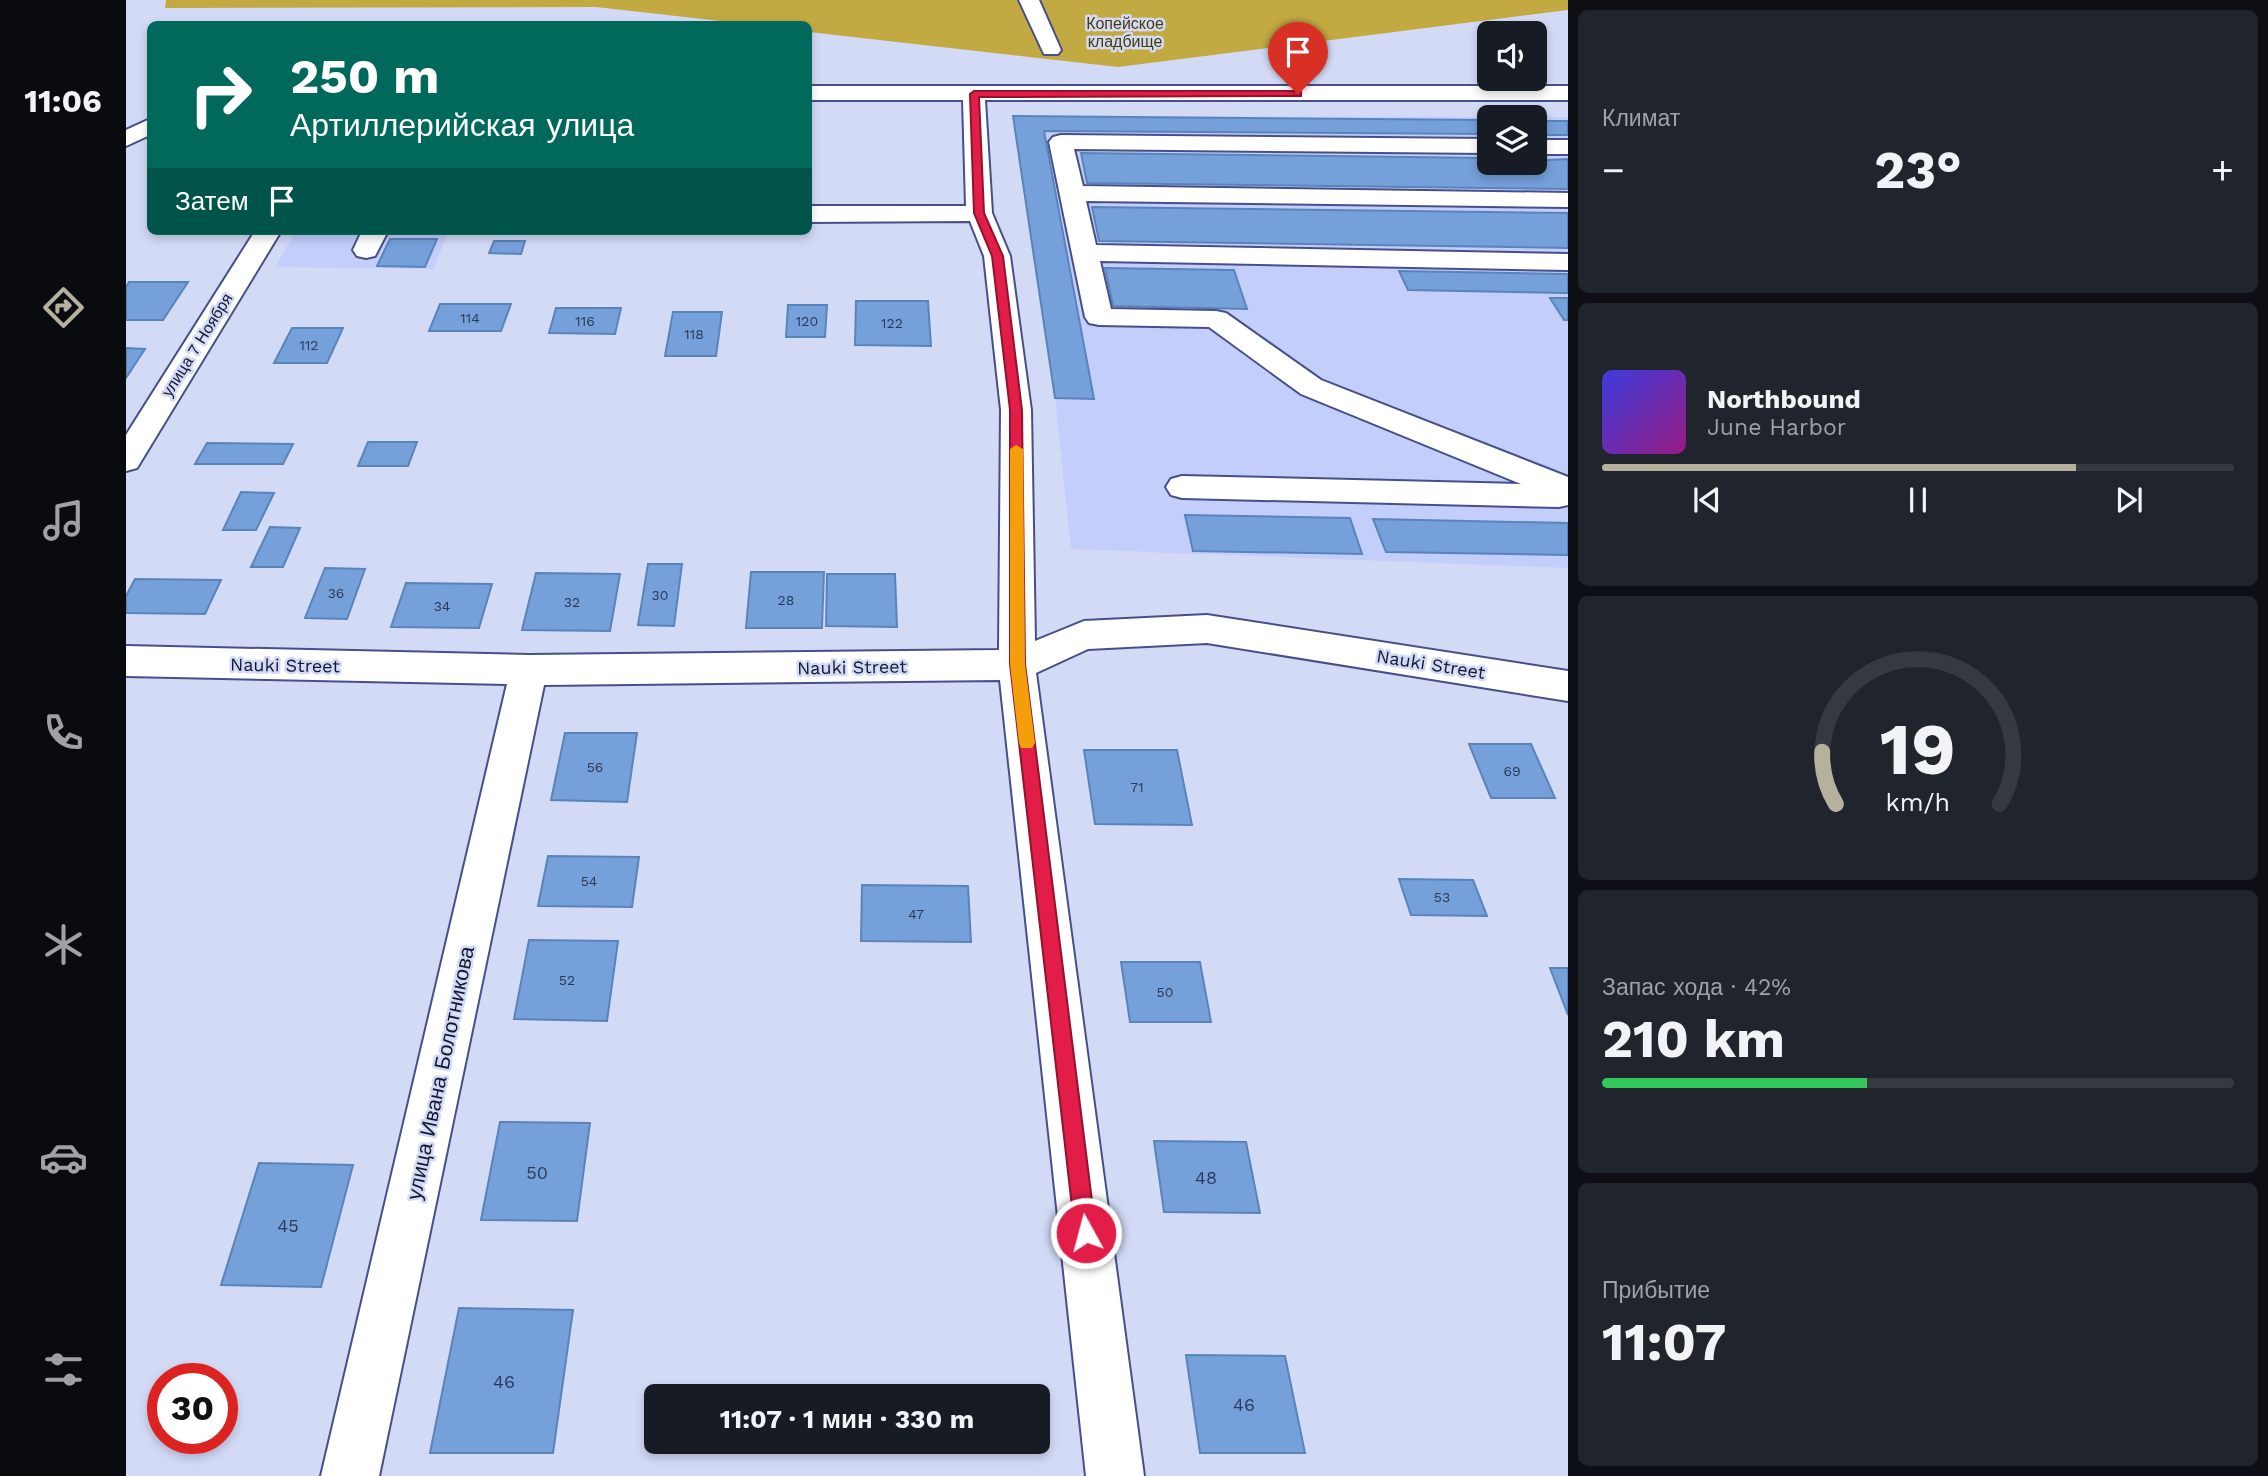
<!DOCTYPE html>
<html lang="ru">
<head>
<meta charset="utf-8">
<style>
	body { margin:0; font-family:"Work Sans",sans-serif; background:#20242c; color:#f1f3f6; height:100vh; display:flex; flex-direction:column; font-size:26px; white-space:nowrap }
	* { box-sizing:border-box; margin:0 }
	p { font-size:23px; color:#9ea1a6 }
	.icon { flex:none; width:38px; height:38px; fill:none; stroke:currentColor; stroke-width:2; stroke-linecap:round; stroke-linejoin:round }
	.map { position:relative; flex:1; overflow:hidden }
	.side { display:flex; flex-direction:column; gap:10px; padding:10px; background:#0d0f14; width:700px }
	.side>* { flex:none }
	.banner { position:absolute; left:21px; top:21px; width:665px; height:214px; border-radius:10px; box-shadow:0 4px 10px #0003; background:#00695c; color:#fff; overflow:hidden }
	.fabs { position:absolute; left:1351px; top:21px; display:grid; gap:14px }
	.fabs a { display:grid; place-items:center; width:70px; height:70px; border-radius:10px; background:#171b24; box-shadow:0 4px 10px #0003; font-size:35px }
	.speed { position:absolute; left:21px; top:1363px; display:flex; gap:14px; font-size:35px; font-weight:700; text-align:center }
	.speed>* { display:grid; place-content:center; width:91px; height:91px; border-radius:50%; background:#171b24; box-shadow:0 4px 10px #0003; line-height:1 }
	.speed .limit { border:10px solid #d22; background:#fff; color:#111 }
	.pin { position:absolute; display:grid; place-items:center; width:60px; height:60px; color:#fff; margin:-72px -30px; border-radius:50% 50% 50% 0; rotate:-45deg; box-shadow:0 0 7px #0007 }
	.pin .icon { rotate:45deg }
	.me { position:absolute; width:77px; margin:-38px; rotate:353deg; stroke-linejoin:round; filter:drop-shadow(0 0 5px #0008) }
	.turn { display:flex; align-items:center; gap:24px; height:147px; padding:0 28px; font-size:32px }
	.turn .icon { width:91px; height:91px; stroke-width:2.5 }
	.turn b { display:block; font-size:49px; line-height:60px }
	.then { display:flex; align-items:center; height:66px; padding:0 28px; background:#0003; gap:14px; font-size:26px }
	.big { font-size:52px; font-weight:700; line-height:1.1 }
	.side .tile { flex:1; display:flex; flex-direction:column; justify-content:center; gap:10px; min-width:0; padding:0 24px; border-radius:10px; background:#20242c }
	.side .dial { align-items:center; gap:0 }
	.dial svg { height:182px; overflow:visible; fill:none; stroke:#363941; stroke-width:7; stroke-linecap:round; text-anchor:middle }
	.dial text { fill:#f1f3f6; stroke:none }
	.song { display:flex; align-items:center; gap:21px }
	.cover { width:84px; height:84px; border-radius:10px; background:linear-gradient(135deg,hsl(240 70% 55%),hsl(310 70% 35%)) }
	.played { height:7px; border-radius:4px; background:linear-gradient(90deg,#b6b19c 75%,#363941 75%) }
	.keys { display:flex; justify-content:space-around; direction:ltr }
	.heat { display:flex; justify-content:space-between; align-items:center; font-size:38px; direction:ltr }
	.charge { height:10px; border-radius:5px; background:linear-gradient(90deg,#34c759 42%,#363941 0) }
	.trip { position:absolute; left:518px; top:1384px; width:406px; height:70px; border-radius:10px; background:#171b24; box-shadow:0 4px 10px #0003; font-weight:700; line-height:70px; text-align:center }
	main { display:flex; flex:1; min-height:0 }
	.dock { display:flex; flex-direction:column; width:126px; justify-content:space-around; align-items:center; background:#090b0e; color:#9ea1a6 }
	.dock .icon { width:49px; height:49px }
	.dock .active { color:#b6b19c }
	.dock b { font-size:32px; color:#f1f3f6 }
	.map>svg:first-child { display:block }
</style>
</head>
<body>
<main>
<nav class="dock">
<b>11:06</b>
<svg class="icon active" aria-label="directions" viewBox="0 0 24 24"><path d="M12 3l9 9-9 9-9-9zM9 14v-3h6M13 9l2 2-2 2"/></svg>
<svg class="icon" aria-label="music" viewBox="0 0 24 24"><path d="M9 18V5l10-2v13"/><circle cx="6" cy="18" r="3"/><circle cx="16" cy="16" r="3"/></svg>
<svg class="icon" aria-label="phone" viewBox="0 0 24 24"><path d="M5 4h4l2 5-3 2q2 4 5 5l2-3 5 2v4C11 20 4 13 5 4z"/></svg>
<svg class="icon" aria-label="climate" viewBox="0 0 24 24"><path d="M12 3v18M4 7l16 10M4 17L20 7"/></svg>
<svg class="icon" aria-label="car" viewBox="0 0 24 24"><path d="M5 17H2v-5l4-1 3-4h7l3 4 3 1v5h-3M9 17h6M6 11h13"/><circle cx="7" cy="17" r="2"/><circle cx="17" cy="17" r="2"/></svg>
<svg class="icon" aria-label="filters" viewBox="0 0 24 24"><path d="M4 7h16M4 17h16"/><circle cx="9" cy="7" r="2"/><circle cx="15" cy="17" r="2"/></svg>
</nav>
<div class="map">
<svg width="1442" height="1476" viewBox="0 0 1442 1476">
	<rect width="100%" height="100%" fill="#d3daf6"/>
	<!-- built -->
	<path fill="#c4cefb" fill-rule="evenodd" d="M887 116 1442 117V568L945 549 929 398ZM1363 117H1409V163H1363Z
		M169 231H322L308 269 150 267Z"/>
	<!-- green -->
	<path fill="#c2a942" d="M40 0H1442V10L992 67 683 32 682 24H621L470 7 39 8Z"/>
	<!-- building -->
	<path fill="#75a0da" stroke="#5984bb" stroke-width="2" d="M887 116 1363 120V134L918 131 968 399 929 398Z
		M1409 121H1442V135H1409Z
		M955 153 1363 158V163L1442 159V189L961 183Z
		M966 207 1442 213V248L973 241Z
		M264 239H311L299 267 251 266Z
		M368 241H399L395 254 363 253Z
		M979 268 1108 270 1121 309 987 306Z
		M1273 271 1442 274V293L1282 290Z
		M3 282H62L37 320H0V287Z
		M1424 298H1442V320H1438Z
		M730 301H802L805 346 729 345Z
		M314 304H385L375 331H303Z
		M662 305H701L699 337H660Z
		M430 308H495L489 334 423 333Z
		M547 312H596L590 356H539Z
		M166 328H217L201 363H148Z
		M0 348 19 349 0 378Z
		M242 442H291L282 466H232Z
		M81 443 167 444 157 464H69Z
		M115 492 148 493 130 530H97Z
		M1059 515 1224 518 1236 554 1067 551Z
		M1247 519 1442 523V555L1260 552Z
		M144 527 174 528 157 567H125Z
		M522 564H556L548 626 512 625Z
		M199 568 239 569 221 619 179 618Z
		M625 572H698L696 628H620Z
		M410 573 494 574 484 631 396 630Z
		M701 574H769L771 627 700 626Z
		M9 579 95 580 79 614 0 613V596Z
		M280 583 366 584 353 628 265 627Z
		M439 733H511L501 802 425 800Z
		M1343 744H1405L1429 798H1365Z
		M958 750H1051L1066 825 969 824Z
		M422 856 513 857 506 907 412 906Z
		M1273 879 1347 880 1361 916 1285 915Z
		M736 885 842 886 845 942 735 941Z
		M403 940 492 941 481 1021 388 1019Z
		M995 962H1074L1085 1022H1004Z
		M1424 968H1442V1015Z
		M374 1122 464 1123 451 1221 355 1220Z
		M1028 1141 1120 1142 1134 1213 1038 1212Z
		M133 1163 227 1165 195 1287 95 1285Z
		M333 1308 447 1310 427 1453H304Z
		M1060 1355 1159 1356 1179 1453H1074Z"/>
	<g fill="none" stroke-linecap="round" stroke-linejoin="round">
		<!-- minor casing -->
		<g stroke="#474f8b" stroke-width="4">
			<path id="minor" d="M893 0H913L935 50 932 54H918Z
				M682 86H1442V100H859L866 213 884 256 905 410 909 641 958 621 1081 615 1442 671V701L1081 643 962 649 910 673 1018 1476H960L874 680 418 685 253 1476H195L381 684 0 676V646L403 655 873 650 875 410 858 256 844 221 682 222V206H840L837 100H682Z
				M24 119V135L0 146V130Z
				M935 135 1363 139V153L948 149 957 186 1442 193V207L960 201 970 245 1442 254V270L974 261 985 309 1090 311 1100 313 1195 380 1442 477V505L1433 507 1056 498 1045 495 1040 487 1045 479 1056 476 1395 484 1175 394 1083 327 973 325 963 323 959 317 923 142 927 137Z
				M1409 140H1442V154H1409Z
				M129 231H155L11 468 0 471V435Z
				M236 231H262L249 256 240 258 231 256 227 250Z"/>
		</g>
		<!-- minor -->
		<use href="#minor" fill="#fff" fill-rule="evenodd"/>
	</g>
	<!-- route -->
	<path fill="#e11d48" stroke="#92132f" stroke-width="2" d="M1172 91 1175 92V96L853 97 858 213 877 256 896 410 899 664 970 1233 967 1240 960 1243 952 1240 949 1233 884 664V410L866 256 848 213 844 94 848 91Z"/>
	<!-- slow -->
	<path fill="#f59e0b" d="M890 445 897 449 899 664 909 743 906 748H895L893 743 884 664V449Z"/>
	<g text-anchor="middle" dominant-baseline="central" stroke-width="5" stroke-linejoin="round" paint-order="stroke">
		<!-- number labels -->
		<g font-size="14" fill="#2c395a">
			<text x="344" y="318">114</text>
			<text x="459" y="321">116</text>
			<text x="681" y="321">120</text>
			<text x="766" y="323">122</text>
			<text x="568" y="334">118</text>
			<text x="183" y="345">112</text>
			<text x="210" y="593">36</text>
			<text x="534" y="595">30</text>
			<text x="660" y="600">28</text>
			<text x="446" y="602">32</text>
			<text x="316" y="606">34</text>
			<text x="469" y="767">56</text>
			<text x="1386" y="771">69</text>
			<text x="1011" y="787">71</text>
			<text x="463" y="881">54</text>
			<text x="1316" y="897">53</text>
			<text x="790" y="914">47</text>
			<text x="441" y="980">52</text>
			<text x="1039" y="992">50</text>
		</g>
		<!-- far-park labels -->
		<g font-size="16" fill="#473c09" stroke="#d3daf6">
			<text x="999" y="23">Копейское<tspan x="999" dy="18">кладбище</tspan></text>
		</g>
		<!-- far-street labels -->
		<g font-size="16" fill="#131730" stroke="#d3daf6">
			<text transform="translate(71 345) rotate(-58)">улица 7 Ноября</text>
		</g>
		<!-- street labels -->
		<g font-size="18" fill="#131730" stroke="#d3daf6">
			<text transform="translate(1305 664) rotate(9)">Nauki Street</text>
			<text transform="translate(159 665) rotate(1)">Nauki Street</text>
			<text transform="translate(726 667) rotate(-1)">Nauki Street</text>
		</g>
		<!-- near-number labels -->
		<g font-size="18" fill="#2c395a">
			<text x="411" y="1172">50</text>
			<text x="1080" y="1177">48</text>
			<text x="162" y="1225">45</text>
			<text x="378" y="1381">46</text>
			<text x="1118" y="1404">46</text>
		</g>
		<!-- near-street labels -->
		<g font-size="21" fill="#131730" stroke="#d3daf6">
			<text transform="translate(314 1073) rotate(-78)">улица Ивана Болотникова</text>
		</g>
	</g>
</svg>
<div class="fabs">
<a><svg class="icon" aria-label="sound" viewBox="0 0 24 24"><path d="M4 9h4l5-4v14l-5-4H4zM17 9q2 3 0 6"/></svg></a>
<a><svg class="icon" aria-label="layers" viewBox="0 0 24 24"><path d="M12 4l9 5-9 5-9-5zM3 14l9 5 9-5"/></svg></a>
</div>
<div class="speed"><div class="limit">30</div></div>
<div class="pin" style="left:1172px;top:94px;background:#d93025"><svg class="icon" aria-label="arrive" viewBox="0 0 24 24"><path d="M6 21V4h12l-3 4 3 4H6"/></svg></div>
<svg class="me" style="left:960px;top:1233px" viewBox="-20 -20 40 40"><circle r="17" fill="#e11d48" stroke="#fff" stroke-width="3"/><path d="M0-11L8 9 0 5-8 9z" fill="#fff"/></svg>
<div class="trip">11:07 · 1 мин · 330 m</div>
<div class="banner">
<div class="turn"><svg class="icon" aria-label="right" viewBox="0 0 24 24"><path d="M7 20v-9h11M14 6l5 5-5 5"/></svg><div><b>250 m</b>Артиллерийская улица</div></div>
<div class="then">Затем<svg class="icon" aria-label="arrive" viewBox="0 0 24 24"><path d="M6 21V4h12l-3 4 3 4H6"/></svg></div>
</div>
</div>
<section class="side">
<div class="tile"><p>Климат</p>
<div class="heat"><a>−</a><b class="big">23°</b><a>+</a></div>
</div>
<div class="tile">
<div class="song"><i class="cover"></i><div><b>Northbound</b><p>June Harbor</p></div></div>
<div class="played"></div>
<div class="keys"><svg class="icon" aria-label="previous" viewBox="0 0 24 24"><path d="M18 5L8 12l10 7zM5 5v14"/></svg><svg class="icon" aria-label="pause" viewBox="0 0 24 24"><path d="M8 5v14M16 5v14"/></svg><svg class="icon" aria-label="next" viewBox="0 0 24 24"><path d="M6 5l10 7-10 7zM19 5v14"/></svg></div>
</div>
<div class="tile dial"><svg viewBox="0 0 100 80">
<path d="M14 69A42 42 0 1 1 86 69"/>
<path d="M14 69A42 42 0 0 1 8 46" stroke="#b6b19c"/>
<text x="50" y="56" font-size="32" font-weight="700">19</text>
<text x="50" y="72" font-size="11">km/h</text>
</svg></div>
<div class="tile"><p>Запас хода · 42%</p><b class="big">210 km</b><div class="charge"></div></div>
<div class="tile"><p>Прибытие</p><b class="big">11:07</b></div>
</section>
</main>
</body>
</html>
